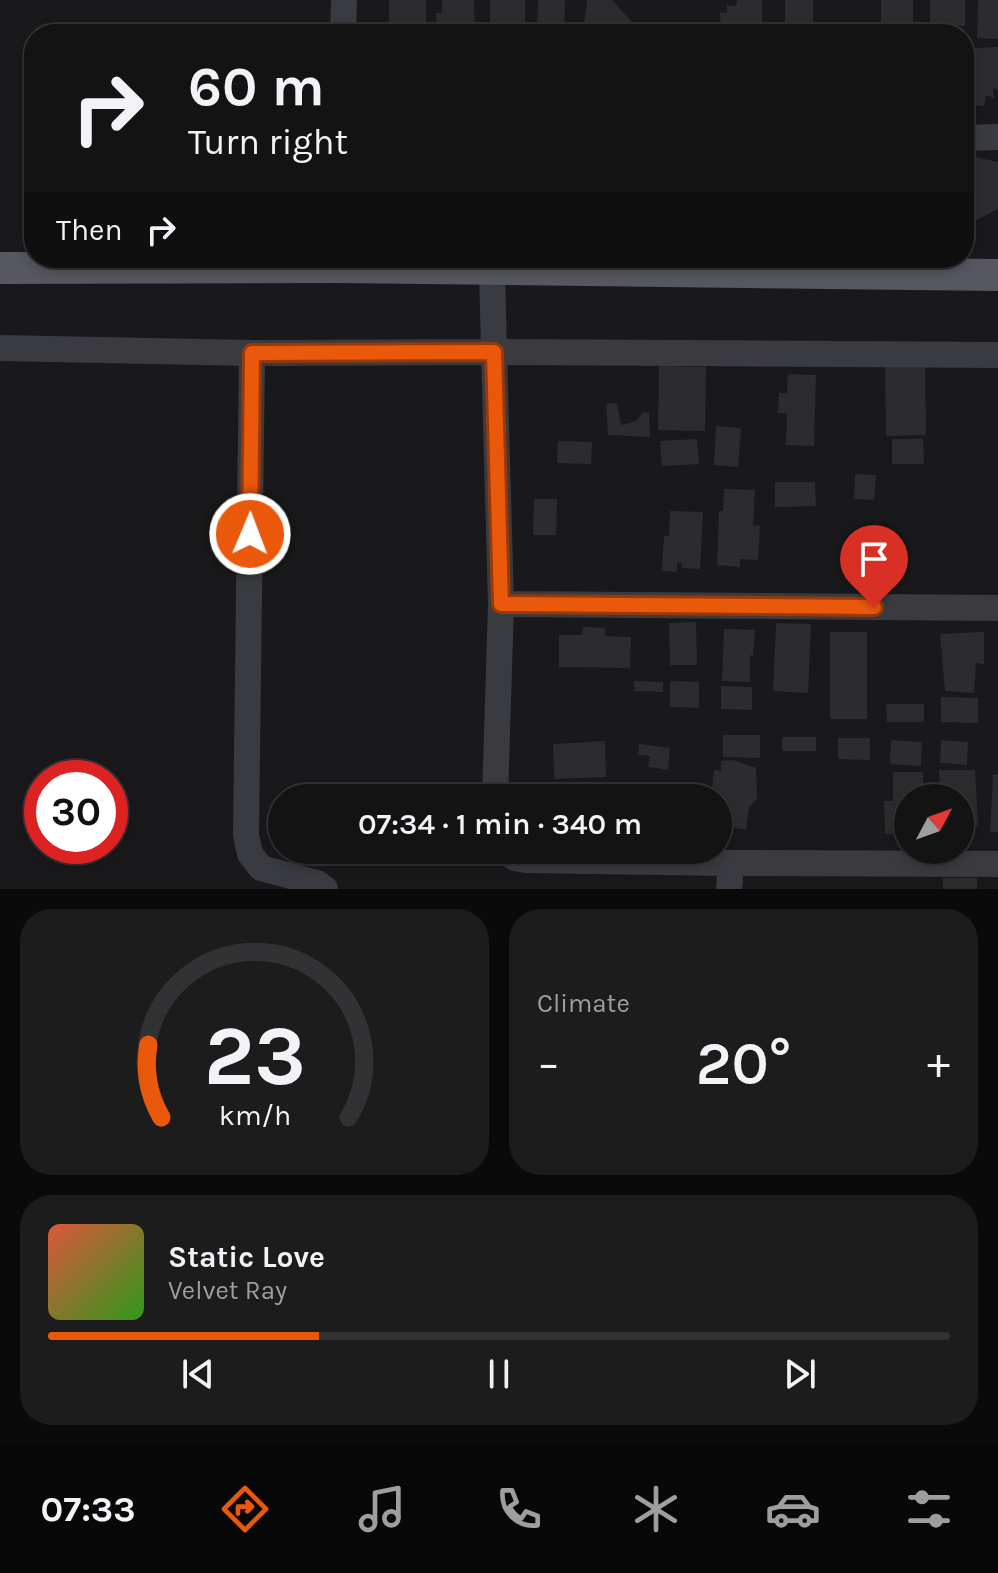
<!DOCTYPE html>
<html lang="en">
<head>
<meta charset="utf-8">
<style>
	body { margin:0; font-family:Karla,sans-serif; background:#1c1c1d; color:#f1f3f6; height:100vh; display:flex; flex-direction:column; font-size:30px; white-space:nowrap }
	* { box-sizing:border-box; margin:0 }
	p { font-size:26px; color:#9d9ea0 }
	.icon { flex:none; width:44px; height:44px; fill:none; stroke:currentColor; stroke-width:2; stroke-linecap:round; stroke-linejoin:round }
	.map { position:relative; height:889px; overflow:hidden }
	.drawer { display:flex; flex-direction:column; gap:20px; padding:20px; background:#0a0a0b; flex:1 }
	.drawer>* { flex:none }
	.hud { position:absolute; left:24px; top:24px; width:950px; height:244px; border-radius:32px; box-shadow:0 4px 12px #0003,0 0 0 2px #323234; background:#131314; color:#f1f3f6; overflow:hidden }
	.needle { width:52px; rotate:49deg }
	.tools { position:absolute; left:894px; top:784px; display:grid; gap:16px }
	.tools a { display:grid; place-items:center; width:80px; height:80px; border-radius:50%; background:#131314; box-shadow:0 4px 12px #0003,0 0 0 2px #323234; font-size:40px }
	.speed { position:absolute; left:24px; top:760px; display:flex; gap:16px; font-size:40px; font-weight:700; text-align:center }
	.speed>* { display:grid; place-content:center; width:104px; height:104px; border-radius:50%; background:#131314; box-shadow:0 4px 12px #0003,0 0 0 2px #323234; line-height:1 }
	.speed .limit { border:12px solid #d22; background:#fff; color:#111 }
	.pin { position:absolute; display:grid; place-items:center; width:68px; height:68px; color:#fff; margin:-82px -34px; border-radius:50% 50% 50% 0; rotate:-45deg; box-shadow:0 0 8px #0007 }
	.pin .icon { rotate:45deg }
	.me { position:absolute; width:88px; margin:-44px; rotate:1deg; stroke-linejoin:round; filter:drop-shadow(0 0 6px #0008) }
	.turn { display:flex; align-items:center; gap:28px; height:168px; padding:0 32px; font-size:36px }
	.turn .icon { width:104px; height:104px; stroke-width:2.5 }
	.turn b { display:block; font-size:56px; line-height:68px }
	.then { display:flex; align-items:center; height:76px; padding:0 32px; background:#0003; gap:16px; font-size:30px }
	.big { font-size:60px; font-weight:600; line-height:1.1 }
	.drawer .card { flex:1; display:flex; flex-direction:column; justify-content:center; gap:12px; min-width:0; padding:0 28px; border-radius:32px; background:#1c1c1d }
	.drawer .dial { align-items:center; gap:0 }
	.dial svg { height:208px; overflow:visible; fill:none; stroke:#323234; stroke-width:7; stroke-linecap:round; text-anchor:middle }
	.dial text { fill:#f1f3f6; stroke:none }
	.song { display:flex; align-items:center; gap:24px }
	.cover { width:96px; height:96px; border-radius:12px; background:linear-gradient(135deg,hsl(10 70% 55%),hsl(110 70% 35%)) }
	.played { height:8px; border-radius:4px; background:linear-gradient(90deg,#ea580c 30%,#323234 30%) }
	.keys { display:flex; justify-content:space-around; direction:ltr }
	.heat { display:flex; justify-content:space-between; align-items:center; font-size:44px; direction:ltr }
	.drawer .tiles { flex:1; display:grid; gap:20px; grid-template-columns:1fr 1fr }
	.card:last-child { grid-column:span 2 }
	.trip { position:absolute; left:268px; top:784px; width:464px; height:80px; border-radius:40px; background:#131314; box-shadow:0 4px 12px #0003,0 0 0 2px #323234; font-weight:600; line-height:80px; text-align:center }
	.tab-bar { display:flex; height:128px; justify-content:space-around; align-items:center; background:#080808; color:#9d9ea0 }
	.tab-bar .icon { width:56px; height:56px }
	.tab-bar .active { color:#ea580c }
	.tab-bar b { font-size:36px; color:#f1f3f6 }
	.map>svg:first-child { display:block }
</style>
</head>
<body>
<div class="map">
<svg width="998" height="889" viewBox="0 0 998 889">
	<rect width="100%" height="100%" fill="#19191b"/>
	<!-- building -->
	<path fill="#2c2c2f" d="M389 0H426V30H389Z
		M442 0H474L475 29 437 30 436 13H442Z
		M490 0H525V27L490 28Z
		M538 0H565L564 30 537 29Z
		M587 0H612L633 23 629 30 583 32Z
		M737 0H762V33L721 34 720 12 727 13V5L736 6Z
		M785 0H813V26L785 27Z
		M881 0H913V33H881Z
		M930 0H965V26L930 25Z
		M978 0H998V39L977 38Z
		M998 47V90L993 88 994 98 986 95 984 106 971 105 975 48Z
		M975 157 998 162V209L975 221Z
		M659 366 706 367 705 431 658 430Z
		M885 367H925L926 435 886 436Z
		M788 374 816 375 814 446 786 445 787 413H778L779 393H787Z
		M617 403 621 425 636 421 643 412 649 413 650 437 608 435 606 404Z
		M716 426 741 428 738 467 714 465Z
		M697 439 699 464 662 466 660 441Z
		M892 439H923L924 464H892Z
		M558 441 592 442 591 464 557 463Z
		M855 474 876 475 874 500 854 499Z
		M775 482H815L816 506 775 507Z
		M724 489 755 490 753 525 760 526 758 560 740 559V567L717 565 719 511H723Z
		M534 499H557L556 535H533Z
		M670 511 703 512 700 569 682 568V563H677V572L662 571 664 536H669Z
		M696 622 697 665H670L669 623Z
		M776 623 811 624 808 693 773 691Z
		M583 627 605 628V636L631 637 630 668 559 667V635H582Z
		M724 629 755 630 753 656 750 655V682L722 681Z
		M830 632H867V719H830Z
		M984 632V664L976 663 974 693 945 691 940 634Z
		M634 681 663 682V692L634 691Z
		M670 681 699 682V708L670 707Z
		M721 686 752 687V710L721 709Z
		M941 697 978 698V723L941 722Z
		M886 704H924V722H887Z
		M723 735H760V758L723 757Z
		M782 737H816V751H782Z
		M838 738H870V760L838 759Z
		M891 740 922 742 921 766 890 764Z
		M941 740 968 742 967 765 940 763Z
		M605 741 606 777 554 779 553 744Z
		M639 744 670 748 668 770 648 767 650 756 638 755Z
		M733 760 756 768 757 799 749 807 746 830 720 824 721 799 711 797 714 770 721 771V761Z
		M939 770H975L978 827 960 828V798H940Z
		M893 772H923L924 798H908V834H885L884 801H893Z
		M993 774 998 775V832H990Z
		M943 878H977V889H943Z"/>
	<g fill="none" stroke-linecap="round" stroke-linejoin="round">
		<!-- minor -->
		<path stroke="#3a3b40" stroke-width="26" d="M343 34 344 0
			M964 138 998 137
			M0 348 252 353 494 352 492 269
			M252 353 246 835 250 854 261 868 317 883 325 889
			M501 604 998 608
			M495 798 501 604 494 352 998 355
			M503 850 515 858 526 860 731 863 998 864
			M729 889 731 863"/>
		<!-- major -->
		<path stroke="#56575f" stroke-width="32" d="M0 268 336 267 998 275"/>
	</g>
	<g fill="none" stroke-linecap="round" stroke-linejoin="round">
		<!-- route casing -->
		<g stroke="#983908" stroke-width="20">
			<path id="route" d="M250 534 252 353 494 352 501 604 874 607"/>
		</g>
		<!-- route -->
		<use href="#route" stroke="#ea580c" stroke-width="14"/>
	</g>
</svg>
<div class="tools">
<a><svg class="needle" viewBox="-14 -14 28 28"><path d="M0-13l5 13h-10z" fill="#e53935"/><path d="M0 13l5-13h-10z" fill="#9d9ea0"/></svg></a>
</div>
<div class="speed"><div class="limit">30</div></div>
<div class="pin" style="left:874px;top:607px;background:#d93025"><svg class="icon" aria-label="arrive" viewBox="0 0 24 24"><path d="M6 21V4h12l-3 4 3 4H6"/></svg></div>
<svg class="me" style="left:250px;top:534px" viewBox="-20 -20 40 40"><circle r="17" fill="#ea580c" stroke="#fff" stroke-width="3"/><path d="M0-11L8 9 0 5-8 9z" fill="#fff"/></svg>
<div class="trip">07:34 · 1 min · 340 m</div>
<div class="hud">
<div class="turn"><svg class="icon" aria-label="right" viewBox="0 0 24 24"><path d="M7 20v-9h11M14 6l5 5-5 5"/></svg><div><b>60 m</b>Turn right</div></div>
<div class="then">Then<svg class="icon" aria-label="right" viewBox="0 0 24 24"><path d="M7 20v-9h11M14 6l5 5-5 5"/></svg></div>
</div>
</div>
<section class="drawer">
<div class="tiles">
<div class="card dial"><svg viewBox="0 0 100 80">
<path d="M14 69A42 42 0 1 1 86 69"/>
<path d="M14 69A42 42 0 0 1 9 41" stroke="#ea580c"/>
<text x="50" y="56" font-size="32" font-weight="700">23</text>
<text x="50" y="72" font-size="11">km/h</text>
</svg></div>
<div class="card"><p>Climate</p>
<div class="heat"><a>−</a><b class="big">20°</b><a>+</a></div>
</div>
<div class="card">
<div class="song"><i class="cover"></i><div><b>Static Love</b><p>Velvet Ray</p></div></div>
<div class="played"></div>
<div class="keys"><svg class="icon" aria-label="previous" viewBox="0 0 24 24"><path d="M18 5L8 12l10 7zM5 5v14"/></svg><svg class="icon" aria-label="pause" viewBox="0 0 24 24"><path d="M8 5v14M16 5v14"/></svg><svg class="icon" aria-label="next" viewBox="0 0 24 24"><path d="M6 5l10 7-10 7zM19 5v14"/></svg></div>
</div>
</div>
</section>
<nav class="tab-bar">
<b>07:33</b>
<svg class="icon active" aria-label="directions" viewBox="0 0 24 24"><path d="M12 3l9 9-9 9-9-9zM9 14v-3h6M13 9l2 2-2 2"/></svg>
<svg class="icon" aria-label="music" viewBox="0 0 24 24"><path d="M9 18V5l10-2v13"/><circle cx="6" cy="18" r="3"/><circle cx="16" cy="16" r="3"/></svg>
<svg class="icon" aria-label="phone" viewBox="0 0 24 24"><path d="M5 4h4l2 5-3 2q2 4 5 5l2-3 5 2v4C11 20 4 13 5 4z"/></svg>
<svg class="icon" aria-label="climate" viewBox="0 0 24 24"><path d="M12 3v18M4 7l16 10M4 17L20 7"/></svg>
<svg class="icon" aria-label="car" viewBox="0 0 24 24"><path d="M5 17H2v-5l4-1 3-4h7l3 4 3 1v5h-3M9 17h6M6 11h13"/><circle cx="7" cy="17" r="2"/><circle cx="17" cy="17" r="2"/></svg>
<svg class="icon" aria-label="filters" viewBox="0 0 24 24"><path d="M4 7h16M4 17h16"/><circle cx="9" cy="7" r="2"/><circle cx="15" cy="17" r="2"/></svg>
</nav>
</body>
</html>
